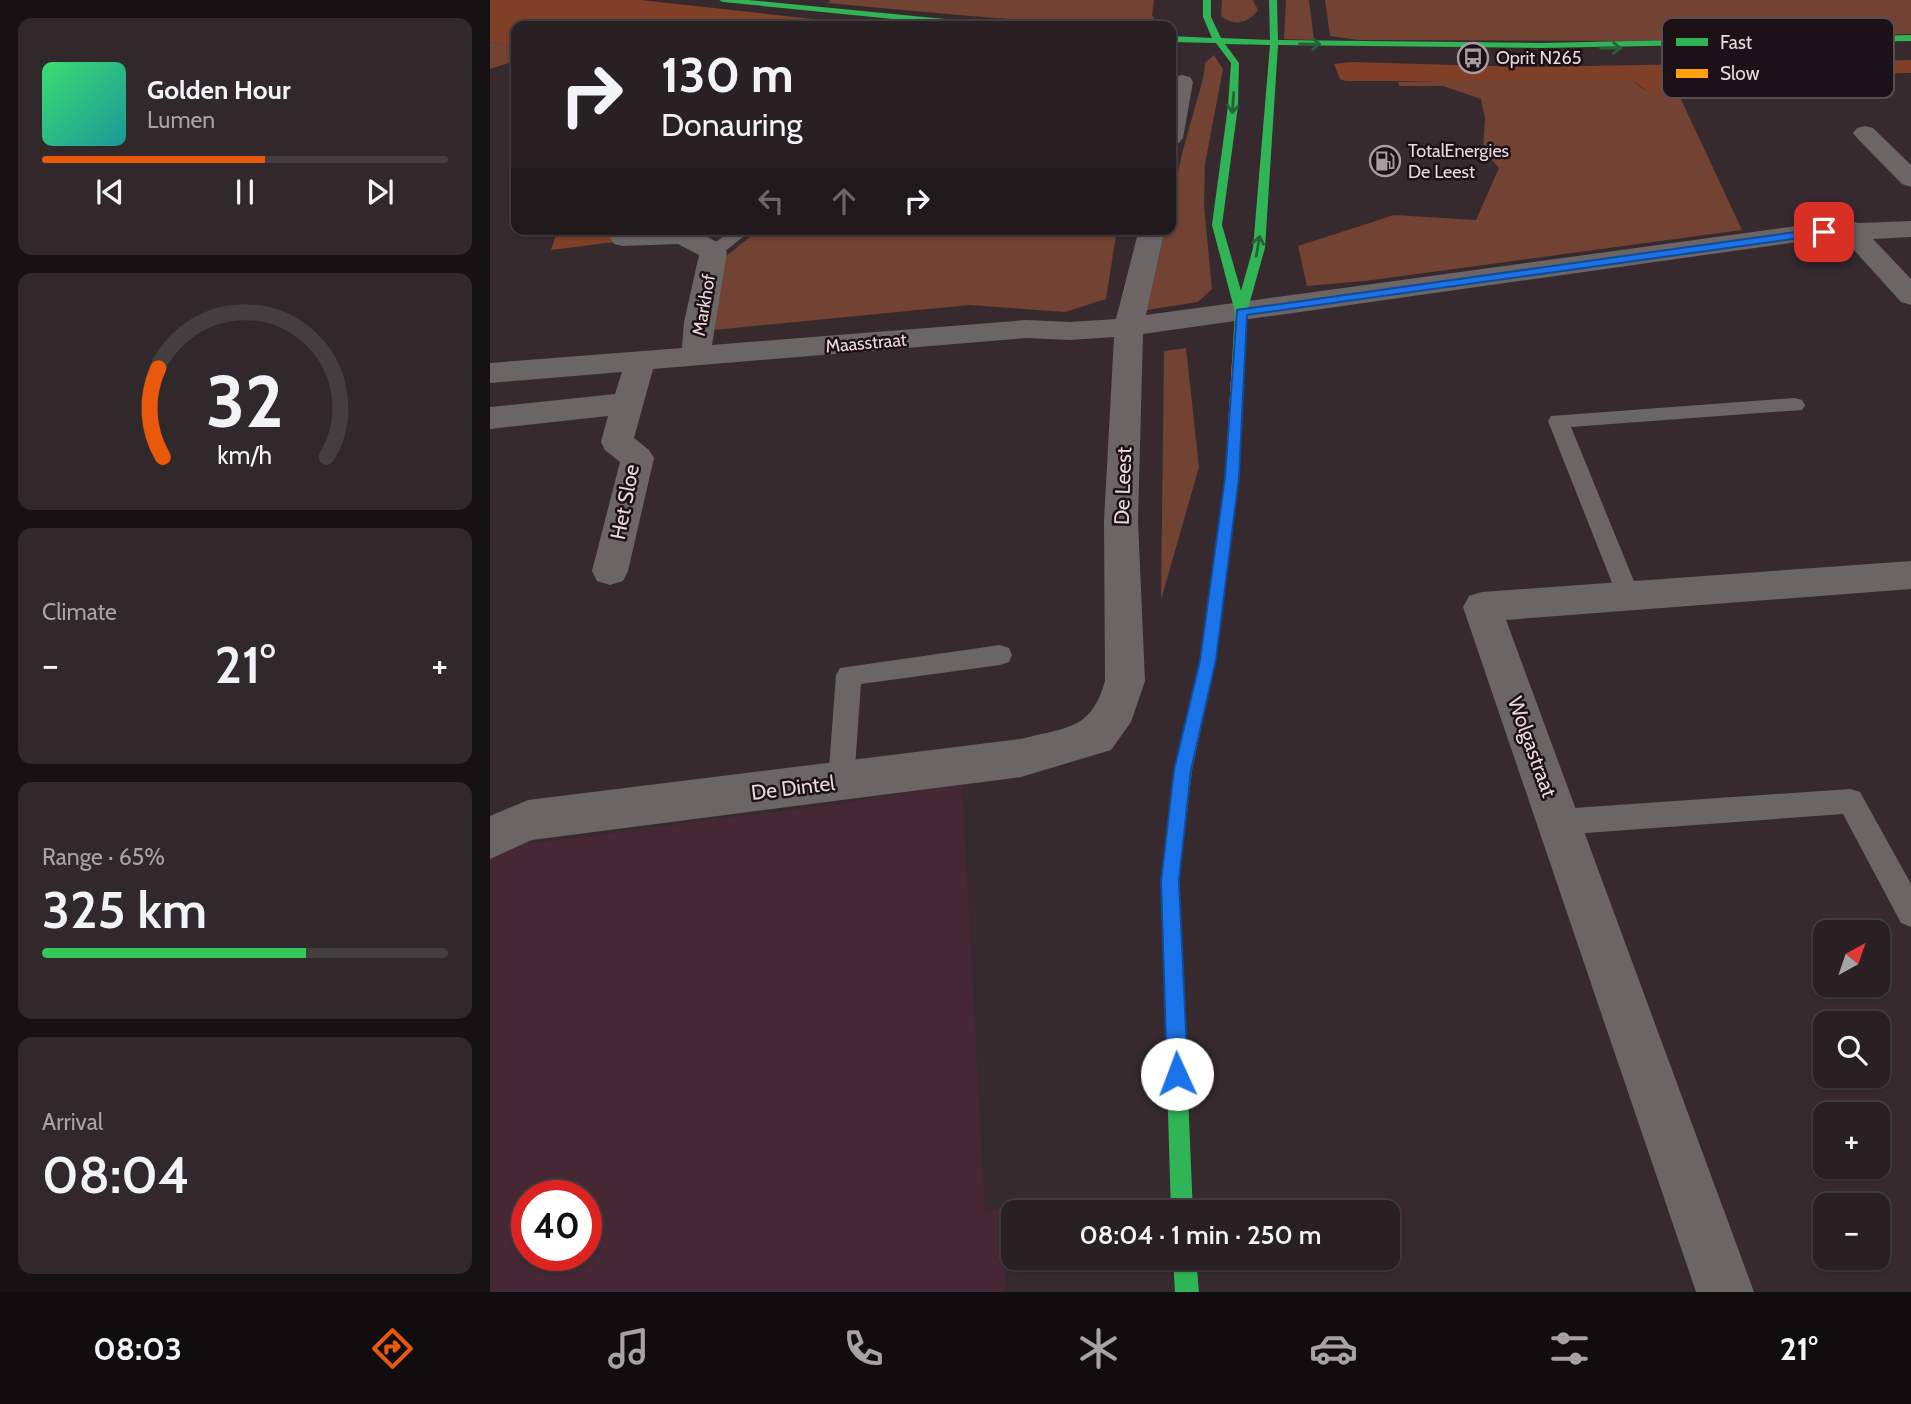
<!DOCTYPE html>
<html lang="en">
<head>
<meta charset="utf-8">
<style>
  body { margin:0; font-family:Cabin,sans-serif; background:#30282b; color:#f1f3f6; height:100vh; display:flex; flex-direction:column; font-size:26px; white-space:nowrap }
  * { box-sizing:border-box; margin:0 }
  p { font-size:23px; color:#a5a3a6 }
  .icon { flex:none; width:38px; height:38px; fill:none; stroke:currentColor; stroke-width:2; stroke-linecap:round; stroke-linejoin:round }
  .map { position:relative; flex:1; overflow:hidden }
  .sheet { display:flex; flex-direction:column; gap:18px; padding:18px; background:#161213; width:490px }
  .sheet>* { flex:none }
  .hud { position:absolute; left:21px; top:21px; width:665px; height:214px; border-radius:14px; box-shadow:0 2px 5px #0004,0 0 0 2px #443e41; background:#282023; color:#f1f3f6; overflow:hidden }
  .needle { width:46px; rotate:40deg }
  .controls { position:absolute; left:1323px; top:920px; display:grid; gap:14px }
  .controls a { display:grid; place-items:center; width:77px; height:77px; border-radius:14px; background:#282023; box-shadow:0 2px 5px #0004,0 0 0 2px #443e41; font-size:35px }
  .speed { position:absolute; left:21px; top:1180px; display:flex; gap:14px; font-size:35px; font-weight:700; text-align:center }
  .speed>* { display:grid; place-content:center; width:91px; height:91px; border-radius:50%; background:#282023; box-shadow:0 2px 5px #0004,0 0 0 2px #443e41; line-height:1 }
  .speed .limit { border:10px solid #d22; background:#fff; color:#111 }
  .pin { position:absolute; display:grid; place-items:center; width:60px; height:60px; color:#fff; margin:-30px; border-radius:14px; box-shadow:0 4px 10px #0006 }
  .me { position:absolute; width:77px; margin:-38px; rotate:358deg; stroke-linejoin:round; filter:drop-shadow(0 0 5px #0008) }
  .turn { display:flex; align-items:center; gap:24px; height:147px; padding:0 35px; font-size:32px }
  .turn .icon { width:91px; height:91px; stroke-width:2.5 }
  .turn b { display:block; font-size:49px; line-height:60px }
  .lanes { display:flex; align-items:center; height:66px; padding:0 35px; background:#0003; justify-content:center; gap:35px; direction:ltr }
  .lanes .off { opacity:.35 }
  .big { font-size:52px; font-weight:600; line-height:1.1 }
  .sheet .widget { flex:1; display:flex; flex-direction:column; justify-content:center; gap:10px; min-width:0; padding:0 24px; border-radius:14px; background:#30282b }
  .sheet .dial { align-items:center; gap:0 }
  .dial svg { height:182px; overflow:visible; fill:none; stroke:#443e41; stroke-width:7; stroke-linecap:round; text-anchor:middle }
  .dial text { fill:#f1f3f6; stroke:none }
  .song { display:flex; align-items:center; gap:21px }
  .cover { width:84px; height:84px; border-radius:10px; background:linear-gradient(135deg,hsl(140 70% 55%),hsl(180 70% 35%)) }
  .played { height:7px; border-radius:4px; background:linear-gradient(90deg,#ea580c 55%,#443e41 55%) }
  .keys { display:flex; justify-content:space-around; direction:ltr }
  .heat { display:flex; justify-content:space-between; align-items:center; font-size:38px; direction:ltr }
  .charge { height:10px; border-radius:5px; background:linear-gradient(90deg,#34c759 65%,#443e41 0) }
  .trip { position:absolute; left:511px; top:1200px; width:399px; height:70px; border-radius:14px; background:#282023; box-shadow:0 2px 5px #0004,0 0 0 2px #443e41; font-weight:600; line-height:70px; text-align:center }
  .tabs { display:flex; height:112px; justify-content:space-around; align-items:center; background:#100d0e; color:#a5a3a6 }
  .tabs .icon { width:49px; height:49px }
  .tabs .current { color:#ea580c }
  .tabs b { font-size:32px; color:#f1f3f6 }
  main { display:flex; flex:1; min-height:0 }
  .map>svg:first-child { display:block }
  .built { fill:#452834; fill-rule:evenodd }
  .green { fill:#724232 }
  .forest { fill:#803f27 }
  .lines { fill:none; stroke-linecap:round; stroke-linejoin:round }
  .lane { fill:#6b6566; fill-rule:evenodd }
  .street { fill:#6b6566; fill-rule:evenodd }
  .fast { fill:#30b455; fill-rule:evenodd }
  .slow { fill:#ff9f0a; fill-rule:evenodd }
  .oneway { stroke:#266236 }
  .route { fill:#1a73e8; stroke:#114b97; stroke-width:2 }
  .labels { text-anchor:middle; stroke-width:5; stroke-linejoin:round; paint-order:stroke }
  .far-poi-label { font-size:18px; fill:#e9d8de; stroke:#1c1116; text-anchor:start }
  .far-street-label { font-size:18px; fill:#e9d8de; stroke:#1c1116 }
  .street-label { font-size:21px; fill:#e9d8de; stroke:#1c1116 }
  .key { fill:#1c1116; stroke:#5a4d52; stroke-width:2 }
  .key-label { font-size:19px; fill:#e9d8de }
</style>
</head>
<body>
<main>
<section class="sheet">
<div class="widget">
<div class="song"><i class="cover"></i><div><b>Golden Hour</b><p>Lumen</p></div></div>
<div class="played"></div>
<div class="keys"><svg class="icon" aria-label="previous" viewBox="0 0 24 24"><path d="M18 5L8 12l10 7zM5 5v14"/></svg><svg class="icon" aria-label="pause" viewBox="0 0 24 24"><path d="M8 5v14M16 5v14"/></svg><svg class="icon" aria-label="next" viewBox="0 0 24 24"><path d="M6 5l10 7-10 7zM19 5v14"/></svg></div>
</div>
<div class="widget dial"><svg viewBox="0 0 100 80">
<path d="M14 69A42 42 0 1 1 86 69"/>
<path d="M14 69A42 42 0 0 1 12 30" stroke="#ea580c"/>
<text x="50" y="56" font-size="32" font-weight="700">32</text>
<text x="50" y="72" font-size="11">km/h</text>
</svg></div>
<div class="widget"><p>Climate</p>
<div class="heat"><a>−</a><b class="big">21°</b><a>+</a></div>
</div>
<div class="widget"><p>Range · 65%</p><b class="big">325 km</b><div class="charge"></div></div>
<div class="widget"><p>Arrival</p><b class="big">08:04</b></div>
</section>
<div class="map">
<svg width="1421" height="1292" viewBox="0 0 1421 1292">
  <rect width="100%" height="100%" fill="#362a2f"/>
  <path class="built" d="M472,784L495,1212L514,1208L516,1292H0V855L44,843L352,803ZM37,1195H96V1255H37Z"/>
  <path class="green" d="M340,0H664L662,15L668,26C558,25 447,13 338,3Z
    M732,0H763L768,10C759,23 744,27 731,16Z
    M796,0H819L824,40L794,39Z
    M835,0H1421V34L1139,41L868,40L840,36Z
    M0,41L26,48V61L0,69Z
    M724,55L733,69L715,164L714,206L722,289L708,302L657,310L675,229H681C681,190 693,149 704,111C708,95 714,81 715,63Z
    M991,80L1143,81C1158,95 1169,95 1189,95L1252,230L875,281L817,286L808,246L904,215L986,220L1009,168L993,150L995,119L991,99L953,86H909L908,82Z
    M270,229H627L616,299L575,312L479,305L224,330L235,257Z
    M696,348L709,467L671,600L674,351Z"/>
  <path class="forest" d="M0,0H150L387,26H26V48L0,41Z
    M1421,60V73L1318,74L1306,87L1163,95L1143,81H856L850,79L844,64L860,62L1040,67Z
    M68,229H128L124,242L61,250Z"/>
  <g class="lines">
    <path class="lane" d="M244,229H263L229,256H217L214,252L217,248Z
      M1305,398L1312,400L1315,405L1312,410L1081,427L1150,596L1146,603L1138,605L1130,603L1058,421L1061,416Z
      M510,645L519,648L522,655L519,662L510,665L371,684L364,782L361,791L351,794L341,791L338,782L346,675L350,668Z
      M1360,789L1370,792L1421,884V927L1411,923L1353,814L1069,835L1059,831L1055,822L1059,813L1069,809Z"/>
    <path class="street" d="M692,75L700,77L703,82L693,138L689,143L681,145V83L684,77Z
      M1375,126L1383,128L1421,165V187L1412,184L1367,138L1363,133L1367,128Z
      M1360,221L1369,223L1421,221V237L1383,239L1421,279V305L1411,302L1355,240L1307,242L653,334L648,521L655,681L641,722L621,750L531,777L42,840L0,859V816L38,800L531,739C576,727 601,731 615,681L614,521L624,337L580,340L536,338L163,369L144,438L159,450L164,458L138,571L133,581L120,585L107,581L102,571L130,462L115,450L111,442L118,416L0,429V407L125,394L132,372L0,383V363L192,348L194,322L209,255L188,244L133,246L124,244L120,238L124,232C154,225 217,224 237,252L222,345L536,320L580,322L626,319L649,229H675L656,315L1307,226L1350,224Z
      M1421,561V589L1016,620L1264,1292H1206L973,607L979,596L992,592Z"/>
    <path class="fast" d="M229,0H258L496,23L500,26H473L233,2Z
      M713,0H721V17L731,38L780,40L779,0H787L788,40L1051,43L1421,35V41L1051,48L788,45L775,248L757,312L754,362L748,366L742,362L745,312L722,225L738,106L741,63L726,43L681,42V36L722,38L713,17ZM735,44L780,45L763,248L751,291L732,225L748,106L749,63Z
      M717,658L723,660L725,665L702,770L689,881L703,1213H681L671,881L684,770L709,665L711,660Z
      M683,1258H706L709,1292H685Z"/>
    <path class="slow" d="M748,358L754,362L749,477L725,665L723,670H711L709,665L735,477L742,362Z"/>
  </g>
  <defs><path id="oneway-shaft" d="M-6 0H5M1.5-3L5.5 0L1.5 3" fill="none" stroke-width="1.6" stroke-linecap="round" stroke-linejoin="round" transform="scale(1.75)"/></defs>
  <g class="oneway">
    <use href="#oneway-shaft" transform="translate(820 44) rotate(1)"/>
    <use href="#oneway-shaft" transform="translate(1121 48)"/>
    <use href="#oneway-shaft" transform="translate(743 103) rotate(94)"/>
    <use href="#oneway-shaft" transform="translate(768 246) rotate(-80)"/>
  </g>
  <path class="route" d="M1334,228L1338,229V234L757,315L749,477L726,660L701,770L689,881L698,1074L695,1082L687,1085L680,1082L677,1074L671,881L684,770L710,660L735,477L747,310Z"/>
  <defs>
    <g id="bus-ring" transform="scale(1.575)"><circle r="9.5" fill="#1c1116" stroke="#aa9ba1" stroke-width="1.5"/><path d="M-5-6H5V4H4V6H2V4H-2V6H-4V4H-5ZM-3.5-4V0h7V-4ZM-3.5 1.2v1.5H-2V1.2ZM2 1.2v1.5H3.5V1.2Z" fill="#aa9ba1"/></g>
    <g id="fuel-ring" transform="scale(1.575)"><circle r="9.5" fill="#1c1116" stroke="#aa9ba1" stroke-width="1.5"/><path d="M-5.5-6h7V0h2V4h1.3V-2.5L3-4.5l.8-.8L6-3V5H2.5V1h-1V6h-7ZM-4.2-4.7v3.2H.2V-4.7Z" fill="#aa9ba1"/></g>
  </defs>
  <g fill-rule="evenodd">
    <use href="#bus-ring" x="983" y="58"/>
    <use href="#fuel-ring" x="895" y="161"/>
  </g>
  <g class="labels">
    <g class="far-poi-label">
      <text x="1006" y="64">Oprit N265</text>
      <text x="918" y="157">TotalEnergies<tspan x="918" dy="21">De Leest</tspan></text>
    </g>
    <g class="far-street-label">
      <text transform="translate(214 305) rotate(-80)" y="6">Markhof</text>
      <text transform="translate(376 343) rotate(-5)" y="6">Maasstraat</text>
    </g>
    <g class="street-label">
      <text transform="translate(633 486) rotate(-88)" y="7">De Leest</text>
      <text transform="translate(135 502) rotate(-79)" y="7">Het Sloe</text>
      <text transform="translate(1042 747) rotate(70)" y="7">Wolgastraat</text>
      <text transform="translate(303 788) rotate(-7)" y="7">De Dintel</text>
    </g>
  </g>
  <rect x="1172" y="18" width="232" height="80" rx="10" class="key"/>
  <rect x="1186" y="38" width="32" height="8" fill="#30b455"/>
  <rect x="1186" y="69" width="32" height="9" fill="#ff9f0a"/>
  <g class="key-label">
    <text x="1230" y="49">Fast</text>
    <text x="1230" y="80">Slow</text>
  </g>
</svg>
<div class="controls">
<a><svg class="needle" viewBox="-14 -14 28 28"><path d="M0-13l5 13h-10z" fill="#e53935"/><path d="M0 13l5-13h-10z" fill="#a5a3a6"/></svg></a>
<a><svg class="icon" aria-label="search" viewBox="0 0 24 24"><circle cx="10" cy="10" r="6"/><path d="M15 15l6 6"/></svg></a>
<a>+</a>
<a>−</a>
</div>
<div class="speed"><div class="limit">40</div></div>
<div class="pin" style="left:1334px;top:232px;background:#d93025"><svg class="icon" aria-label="arrive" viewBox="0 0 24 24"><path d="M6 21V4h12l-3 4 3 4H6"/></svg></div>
<svg class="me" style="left:687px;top:1074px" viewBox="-20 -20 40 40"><circle r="19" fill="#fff"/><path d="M0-13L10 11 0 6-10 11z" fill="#1a73e8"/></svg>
<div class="trip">08:04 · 1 min · 250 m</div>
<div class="hud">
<div class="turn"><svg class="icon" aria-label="right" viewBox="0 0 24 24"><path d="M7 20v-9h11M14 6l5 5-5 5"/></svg><div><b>130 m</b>Donauring</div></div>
<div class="lanes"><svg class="icon off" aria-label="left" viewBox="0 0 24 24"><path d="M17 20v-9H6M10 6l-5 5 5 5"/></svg><svg class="icon off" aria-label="ahead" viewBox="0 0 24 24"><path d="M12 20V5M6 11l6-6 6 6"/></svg><svg class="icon" aria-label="right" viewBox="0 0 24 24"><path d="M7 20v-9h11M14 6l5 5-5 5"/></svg></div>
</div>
</div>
</main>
<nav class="tabs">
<b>08:03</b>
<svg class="icon current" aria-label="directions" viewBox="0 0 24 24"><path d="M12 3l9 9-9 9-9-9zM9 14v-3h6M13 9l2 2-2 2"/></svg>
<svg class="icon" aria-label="music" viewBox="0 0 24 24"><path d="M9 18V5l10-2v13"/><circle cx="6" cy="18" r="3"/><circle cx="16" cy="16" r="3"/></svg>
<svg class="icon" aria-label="phone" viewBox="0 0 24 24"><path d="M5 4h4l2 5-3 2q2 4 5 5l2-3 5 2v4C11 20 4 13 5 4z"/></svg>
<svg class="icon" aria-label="climate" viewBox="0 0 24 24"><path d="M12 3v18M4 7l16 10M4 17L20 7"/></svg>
<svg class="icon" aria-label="car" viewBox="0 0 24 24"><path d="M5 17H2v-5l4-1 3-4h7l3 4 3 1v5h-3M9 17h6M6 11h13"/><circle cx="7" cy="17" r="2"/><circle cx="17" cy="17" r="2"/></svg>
<svg class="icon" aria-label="filters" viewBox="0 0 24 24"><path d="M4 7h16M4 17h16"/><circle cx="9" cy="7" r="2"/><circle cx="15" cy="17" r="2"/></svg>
<b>21°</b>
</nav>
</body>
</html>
